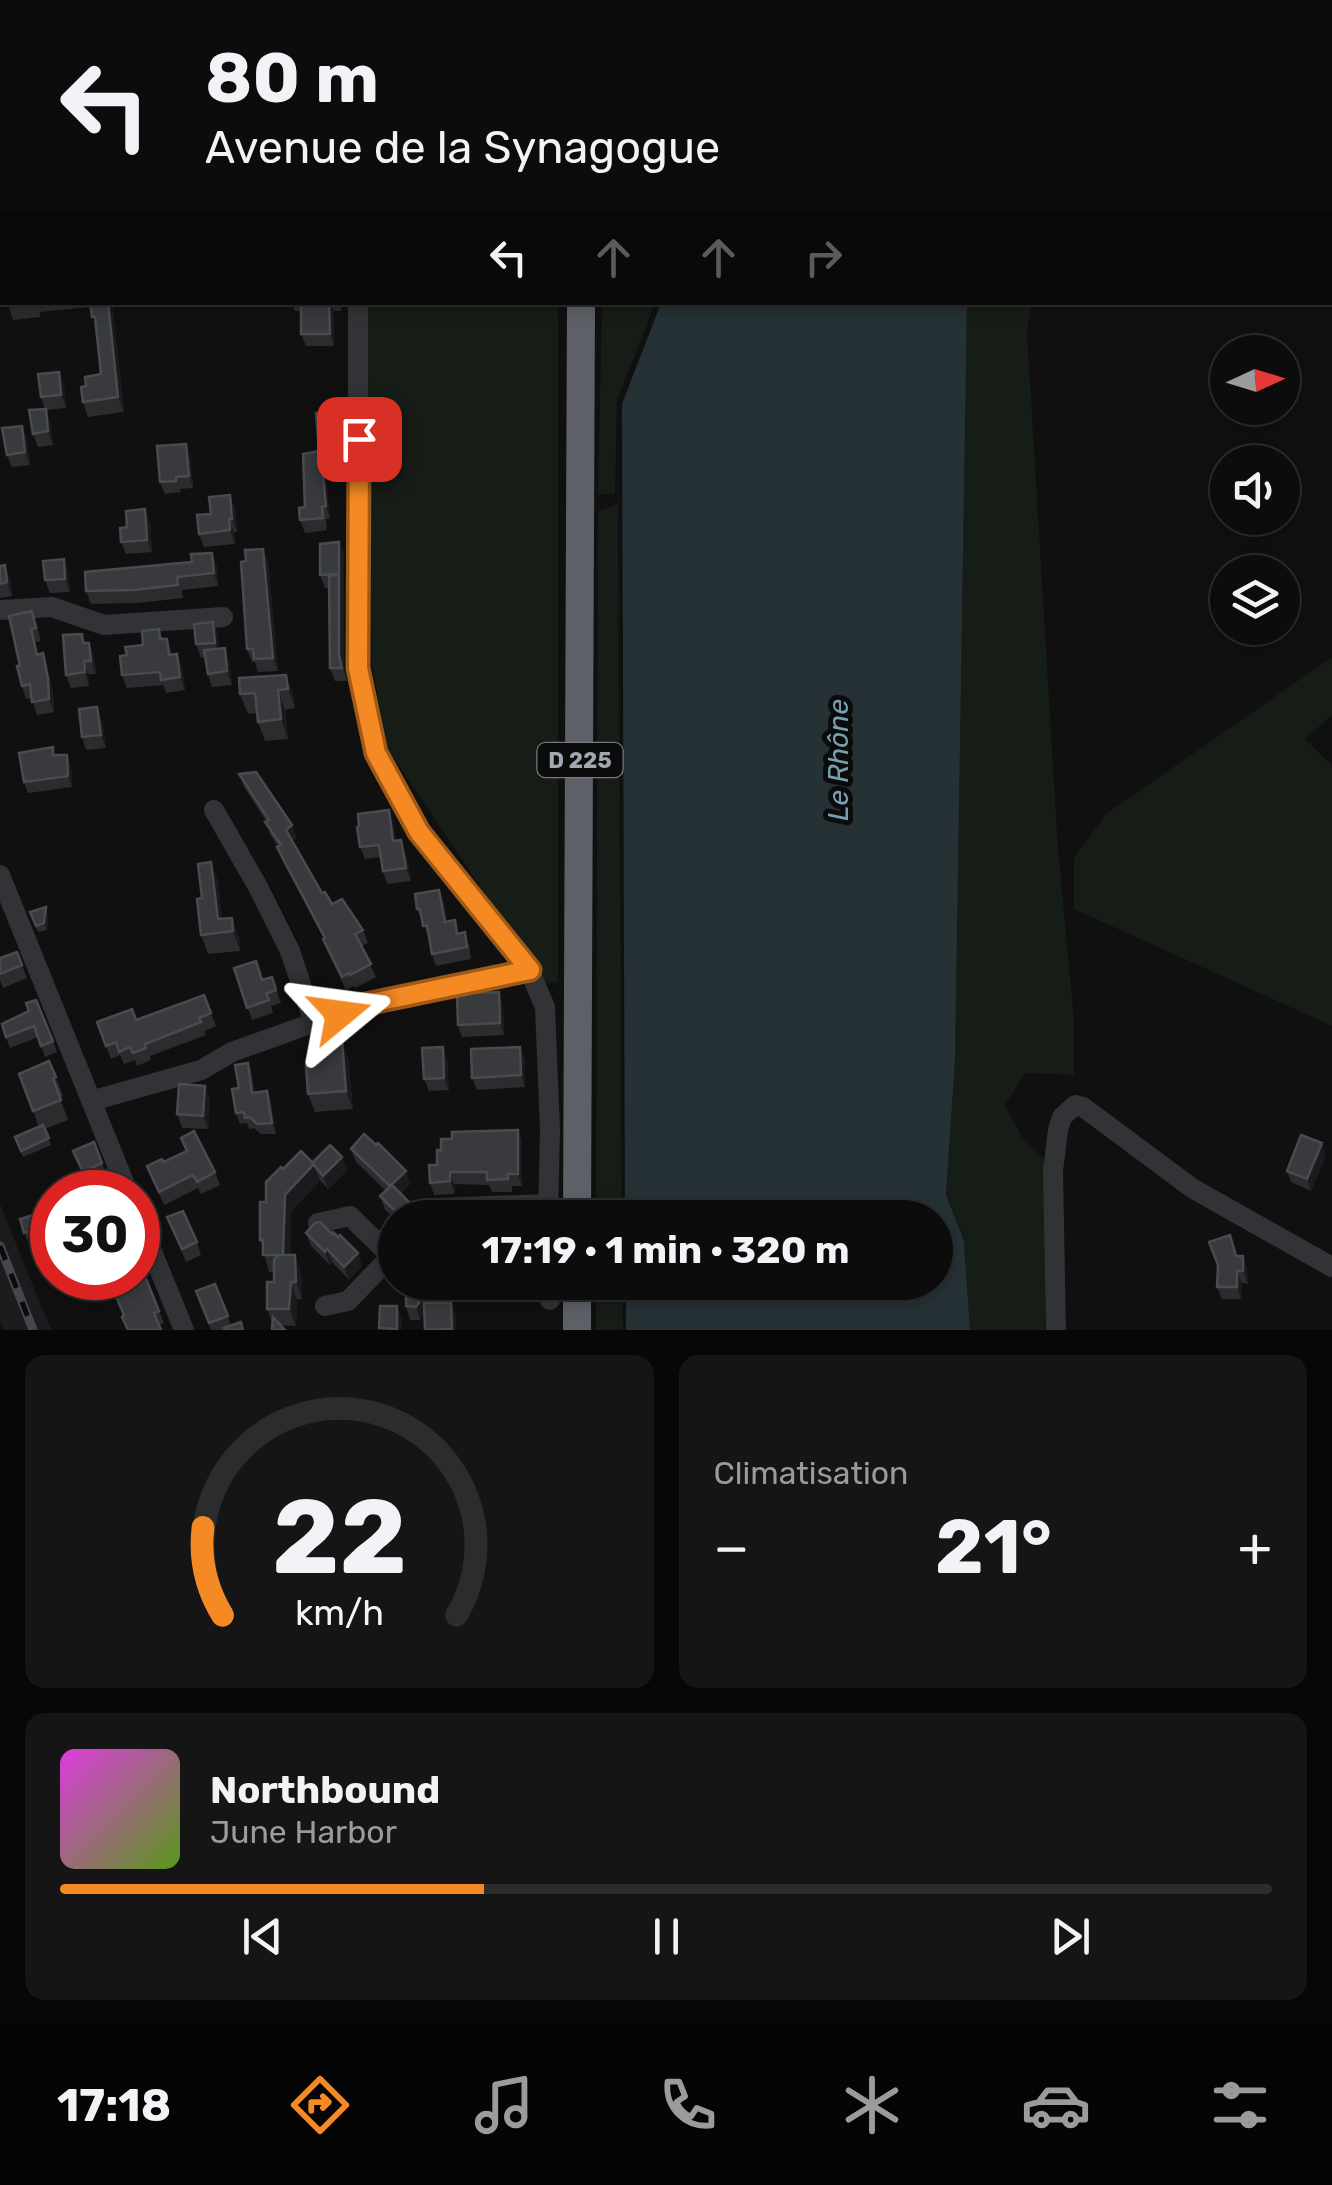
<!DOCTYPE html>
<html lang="fr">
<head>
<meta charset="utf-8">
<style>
  body { margin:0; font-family:Rubik,sans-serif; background:#151516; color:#f1f3f6; height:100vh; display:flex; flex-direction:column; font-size:38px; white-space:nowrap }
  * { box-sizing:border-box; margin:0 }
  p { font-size:32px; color:#9a9b9d }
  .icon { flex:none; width:55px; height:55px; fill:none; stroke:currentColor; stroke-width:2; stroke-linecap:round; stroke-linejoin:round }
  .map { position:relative; height:1330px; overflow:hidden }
  .panel { display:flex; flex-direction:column; gap:25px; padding:25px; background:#070707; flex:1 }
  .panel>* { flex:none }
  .guide { position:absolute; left:0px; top:0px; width:1332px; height:305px; box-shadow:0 5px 15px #0003,0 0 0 2px #2c2c2e; background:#0c0c0d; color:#f1f3f6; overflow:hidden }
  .needle { width:65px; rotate:86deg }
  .buttons { position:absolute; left:1210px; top:335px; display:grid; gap:20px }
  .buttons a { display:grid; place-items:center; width:90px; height:90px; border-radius:50%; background:#0c0c0d; box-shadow:0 5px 15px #0003,0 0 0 2px #2c2c2e; font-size:50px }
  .speed { position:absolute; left:30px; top:1170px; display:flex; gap:20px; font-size:50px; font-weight:700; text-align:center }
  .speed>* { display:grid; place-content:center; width:130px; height:130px; border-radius:50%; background:#0c0c0d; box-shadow:0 5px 15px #0003,0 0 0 2px #2c2c2e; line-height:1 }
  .speed .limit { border:15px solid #d22; background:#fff; color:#111 }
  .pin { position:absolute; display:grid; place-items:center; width:85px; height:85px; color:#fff; margin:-42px; border-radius:20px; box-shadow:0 5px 15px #0006 }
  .me { position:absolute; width:110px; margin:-55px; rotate:74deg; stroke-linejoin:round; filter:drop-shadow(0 0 8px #0008) }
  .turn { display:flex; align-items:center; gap:35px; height:210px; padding:0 40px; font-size:45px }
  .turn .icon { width:130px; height:130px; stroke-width:2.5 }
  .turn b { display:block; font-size:70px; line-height:85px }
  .lanes { display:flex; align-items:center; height:95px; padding:0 40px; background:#0003; justify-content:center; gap:50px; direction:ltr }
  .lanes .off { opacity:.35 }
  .big { font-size:75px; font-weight:700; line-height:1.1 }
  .panel .tile { flex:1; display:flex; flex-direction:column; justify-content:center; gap:15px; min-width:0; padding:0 35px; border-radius:20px; background:#151516 }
  .panel .dial { align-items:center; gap:0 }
  .dial svg { height:260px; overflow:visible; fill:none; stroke:#2c2c2e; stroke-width:7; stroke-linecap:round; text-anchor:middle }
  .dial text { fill:#f1f3f6; stroke:none }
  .song { display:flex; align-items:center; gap:30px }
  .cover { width:120px; height:120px; border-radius:15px; background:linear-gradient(135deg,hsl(300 70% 55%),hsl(90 70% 35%)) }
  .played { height:10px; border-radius:5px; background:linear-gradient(90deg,#f58a24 35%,#2c2c2e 35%) }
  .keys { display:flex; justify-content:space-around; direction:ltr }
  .heat { display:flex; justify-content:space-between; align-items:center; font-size:55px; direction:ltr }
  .panel .tiles { flex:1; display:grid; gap:25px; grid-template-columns:1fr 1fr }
  .tile:last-child { grid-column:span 2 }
  .trip { position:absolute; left:378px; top:1200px; width:575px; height:100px; border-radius:50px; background:#0c0c0d; box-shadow:0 5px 15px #0003,0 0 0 2px #2c2c2e; font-weight:700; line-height:100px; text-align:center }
  .dock { display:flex; height:160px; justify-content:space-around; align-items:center; background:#050505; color:#9a9b9d }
  .dock .icon { width:70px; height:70px }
  .dock .current { color:#f58a24 }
  .dock b { font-size:45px; color:#f1f3f6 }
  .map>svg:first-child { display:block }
  .built { fill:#1c1c1e }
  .green { fill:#161c16 }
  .water { fill:#263135 }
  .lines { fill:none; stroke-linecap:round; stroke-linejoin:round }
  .minor { stroke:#313336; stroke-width:20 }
  .highway { stroke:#5d6167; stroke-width:28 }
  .rail-casing { stroke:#44474b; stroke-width:9 }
  .rail { stroke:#0b0b0c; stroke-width:5; stroke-dasharray:15; stroke-linecap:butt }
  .wall { fill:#2c2c2f }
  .shaded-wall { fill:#1b1b1d }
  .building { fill:#383a3d; stroke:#484b4f; stroke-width:2.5 }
  .route-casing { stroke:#9f5a17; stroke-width:25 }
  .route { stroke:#f58a24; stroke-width:18 }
  .labels { text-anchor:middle; stroke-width:10; stroke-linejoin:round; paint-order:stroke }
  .shield { fill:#0b0b0c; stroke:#737a80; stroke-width:2.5 }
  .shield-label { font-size:22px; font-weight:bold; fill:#a0a9b2 }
  .water-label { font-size:28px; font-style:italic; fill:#769faf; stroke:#0b0b0c }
</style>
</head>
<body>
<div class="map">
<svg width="1332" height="1330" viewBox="0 0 1332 1330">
  <rect width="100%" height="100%" fill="#101011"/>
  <path class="built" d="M0,1204L51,1330H4L0,1321Z"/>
  <path class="green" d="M363,0H547L548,2H363Z
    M1096,0H1332V77H1330V2H1095Z
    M367,303H558V982L545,983L387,748L372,665Z
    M602,303H655L617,401L615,494H598Z
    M967,303H1032L1027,331L1058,848L1074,1020V1075L1025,1073L1005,1105L1022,1137L1045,1160V1330H970L964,1241L946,1195L955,1059Z
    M618,504L622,1217L596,1218L598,511Z
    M1332,657V715L1305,739L1332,766V1026L1074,909V857L1106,814Z
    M596,1283H622L623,1330H596Z"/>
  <path class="water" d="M674,0H972L973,2H674Z
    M661,303H967L955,1059L946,1195L964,1241L970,1330H626V1283L935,1282V1218L625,1217L622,404Z"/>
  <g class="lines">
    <path class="minor" d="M194,0V2
      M354,0V2
      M141,2L148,0
      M358,302V668L376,753L419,831L529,970L545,1007L550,1129L548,1218
      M0,610L52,607L104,625L223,617
      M214,810L258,887L290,951L314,1023
      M0,875L128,1192
      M91,1101L201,1070L232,1052L366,1004L529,970
      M138,1217L184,1330
      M428,1218L438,1208L547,1204
      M318,1223L350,1216L391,1256
      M550,1282V1300
      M325,1306L348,1301L395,1252
      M1056,1330L1053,1171L1058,1130L1062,1117L1075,1105L1083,1107L1192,1188L1332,1267"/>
    <path class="highway" d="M572,0L573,2
      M577,1218L581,302
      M577,1330V1282"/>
    <g class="rail-casing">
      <path id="rail" d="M0,1246L33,1330"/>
    </g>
    <use href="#rail" class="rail"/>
  </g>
  <path class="wall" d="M7,302H112L124,412L88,417L83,402L86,386L101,374L96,326L91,307L40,312V317L13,320Z
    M291,302H341V311H334V346H306L301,334V311H295Z
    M59,372L64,385L66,408L46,410L50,422L53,445L38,447L33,434L45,409L41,397Z
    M344,424V477L326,479L330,519H326L327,530L305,533L300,520L319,451Z
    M22,426L26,438L30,465L12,467L7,455Z
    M186,444L190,455L193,488L180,489L181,492L165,494L160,482Z
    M235,508L237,532H234L235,544L204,547L199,534L211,514Z
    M150,522L152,552L126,554L121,542Z
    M339,542L344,555V668L347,681H335L330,668L329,588H325L320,575Z
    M263,549L268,561L278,671L258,672L255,662H252L247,649L246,561Z
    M212,553L217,566L218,586L182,590L183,598L138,603L91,604L86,591L192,562Z
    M64,559L68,572L70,592L50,593L45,580Z
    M5,565L10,578L12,596L0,598V566Z
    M32,611L41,641L35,642L38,654L43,653L47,666L53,692L54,712L37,715L32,698L26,699L22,686Z
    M213,622L218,635L219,649L229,661L232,685L212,687L208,674L205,657L201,658L196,644Z
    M159,629L163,639H167L172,654L182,667L185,690L166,693L163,685L127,688L122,675L127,655L143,645Z
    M82,634L85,643H89L94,656L96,674H88L89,686L71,688L66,675Z
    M286,675L293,695L295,708L285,710L288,739L265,741L258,722L257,713L248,714L240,694Z
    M97,707L102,721L106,748L86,750L82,737Z
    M67,755L71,766L72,787L28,793L24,782Z
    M239,774L297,838L292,841L322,893L332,904L363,930L368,943L361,946L376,977L355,988L354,986L346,990L328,952L324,939L282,860L278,847L270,834L266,821L244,787Z
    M393,822L396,841L406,853L411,881L387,884L383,871L381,857L365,859L360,847Z
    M211,862L218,882L222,919L232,918L239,937L240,951L208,954L201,935L202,898Z
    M444,902L447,922L469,944L471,959L436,966L432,954L429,938L417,909Z
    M30,912L48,914L47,930L38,932Z
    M17,952L27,978L3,988L0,980V958Z
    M234,968L263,980L272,977L281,1003L271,1006L273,1013L252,1020Z
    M499,992L503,1005L504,1035L462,1037L458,1025Z
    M204,995L216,1026L204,1031L206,1035L150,1056L151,1060L137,1066L135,1060L124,1064L120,1055L111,1059L97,1022L136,1020Z
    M29,1011L53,1041L57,1052L45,1057L38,1037L10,1048L6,1037Z
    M520,1047L525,1060V1087L477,1090L472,1078Z
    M348,1058L353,1109L315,1112L308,1094Z
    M447,1059L449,1090L429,1091L424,1079Z
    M49,1061L63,1096L60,1098L68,1120L45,1129L51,1145L23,1157L15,1137L39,1127L19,1074Z
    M248,1063L252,1074L255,1093L267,1091L271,1102L276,1134H261L254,1128L249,1129L247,1123L240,1124L236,1113L239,1088Z
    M210,1099L208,1129L182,1128L177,1114Z
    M518,1130L522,1142V1186H512V1192H492L489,1185L454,1184L455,1194L434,1195L430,1183L441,1150L452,1139Z
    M181,1138L215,1172L220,1185L201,1194L198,1188L164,1205L147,1166L164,1162L186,1151Z
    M94,1142L107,1176L88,1185L73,1151Z
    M1322,1143L1326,1155L1311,1191L1291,1182L1287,1171Z
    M351,1149L406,1171L410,1184L401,1194L415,1216L414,1218H395V1219L385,1210L380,1196L386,1191L356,1162Z
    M312,1163L347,1170L328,1189L320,1180L291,1212L290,1255L301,1272L302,1299H297L296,1326L273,1325L267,1309L274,1282V1272H269L260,1240L266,1202L283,1169Z
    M33,1215L40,1236L27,1240L20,1219Z
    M167,1217L197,1242L201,1255L186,1262Z
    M306,1233L332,1234L358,1253L362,1266L349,1280L332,1262L330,1265L311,1246Z
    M138,1251L146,1273H144L164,1323L160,1325L124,1316L111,1278H108H138Z
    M1237,1256L1247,1268L1248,1284L1242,1283L1241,1299H1222L1217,1287Z
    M424,1282L420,1320H410L406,1306Z
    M493,1282H527L528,1302H497L493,1290Z
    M215,1284L231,1325L244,1330H211L196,1291Z"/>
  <path class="shaded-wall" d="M108,302H112L124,412L118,397Z
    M329,302L334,311V346L330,334Z
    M59,372L64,385L66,408L61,395Z
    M46,409L50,422L53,445L48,431Z
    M340,412L344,424V477L339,465Z
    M22,426L26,438L30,465L25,452Z
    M186,444L190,455L193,488L189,476Z
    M322,466L326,479L330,519L326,506Z
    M230,495L235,508L237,532L232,519Z
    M145,509L150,522L152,552L147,540Z
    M229,519L234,532L235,544L230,530Z
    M339,542L344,555V587L339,574Z
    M263,549L268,561L278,671L273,658Z
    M212,553L217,566L218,586L214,573Z
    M64,559L68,572L70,592L65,579Z
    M5,565L10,578L12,596L7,582Z
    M339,575L344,588V668L347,681L339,655Z
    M213,622L218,635L219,656L215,643Z
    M89,643L94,656L96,674L91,661Z
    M225,648L229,661L232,685L227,671Z
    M43,653L47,666L53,692L54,712L49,699Z
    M177,654L182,667L185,690L180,677Z
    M84,661L88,674L89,686L85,672Z
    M286,675L293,695L295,708L288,689Z
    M278,690L285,710L288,739L281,719Z
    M97,707L102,721L106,748L101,735Z
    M67,755L71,766L72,787L68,776Z
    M389,810L393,822L398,854L393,841Z
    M292,825L297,838L290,842L286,830Z
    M401,840L406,853L411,881L406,868Z
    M211,862L218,882L224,932L218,919Z
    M439,890L444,902L449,934L445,922Z
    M46,907L48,914L47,930L44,923Z
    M232,918L239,937L240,951L233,931Z
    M499,992L503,1005L504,1035L500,1023Z
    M342,1040L348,1058L353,1109L346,1091Z
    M443,1047L447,1059L449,1090L444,1078Z
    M520,1047L525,1060V1087L521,1075Z
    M248,1063L252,1074L256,1104L252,1093Z
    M205,1086L210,1099L208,1129L203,1116Z
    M267,1091L271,1102L276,1134L272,1123Z
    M518,1130L522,1142V1186L518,1174Z
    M1322,1143L1326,1155L1311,1191L1307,1179Z
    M342,1157L347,1170L328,1189L323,1176Z
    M314,1164L320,1181L291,1212L289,1272L283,1255L285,1195Z
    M406,1171L410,1184L395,1200L390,1186Z
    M450,1172L454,1184L455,1194L450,1181Z
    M410,1203L415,1216L400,1218L399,1215Z
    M327,1249L332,1262L330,1265L325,1252Z
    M358,1253L362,1266L349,1280L344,1267Z
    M295,1255L301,1272L302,1299L296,1282Z
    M1243,1256L1247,1268L1248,1284L1243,1271Z
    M1237,1271L1242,1283L1241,1299L1237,1287Z
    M291,1282L297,1299L296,1326L289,1309Z
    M419,1282H424V1316L420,1320L416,1307Z
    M444,1282H457L447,1291Z
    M523,1282H527L528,1302L523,1290Z
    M451,1302L456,1315V1330H452Z
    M397,1306L402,1319V1330L397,1329Z"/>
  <path class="building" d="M99,0H115V2H99Z
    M169,0H183L185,2H169Z
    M228,0H247V2H228Z
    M303,0H342V2H303Z
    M0,107L2,128V165H0Z
    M90,302H108L118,397L83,402L81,387L86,386L85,377L101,374L95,317H92Z
    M301,302H329L330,334H301Z
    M59,372L61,395L41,397L38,374Z
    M46,409L48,431L33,434L29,410Z
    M340,412L339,465L322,466L326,506L322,507L323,518L300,520L299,508L305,507L303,454L319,451L316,413Z
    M22,426L25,452L7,455L2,428Z
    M186,444L189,476L176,477V481L160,482L157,446Z
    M230,495L232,519H229L230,530L199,534L197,515L211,514L209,497Z
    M145,509L147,540L121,542L120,528L127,527L126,511Z
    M339,542V574L320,575V544Z
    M263,549L273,658L254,659L253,649H247L241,562L246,561L245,550Z
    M212,553L214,573L177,577L178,585L134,590L86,591L85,572L192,562L191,554Z
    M64,559L65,579L45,580L43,561Z
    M5,565L7,582L0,584V566Z
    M339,575V655L342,668H330L329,576Z
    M32,611L36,628L31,629L37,655L43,653L48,679L49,699L32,702L30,684L22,686L17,666H20L9,616Z
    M213,622L215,643L196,644L194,624Z
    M159,629L160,639H167L169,655L177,654L180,677L161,680L160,672L122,675L120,656L127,655L125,647L143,645L142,631Z
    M82,634L83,643H89L91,661H84L85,672L66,675L63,635Z
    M225,648L227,671L208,674L204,650Z
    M286,675L288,689L278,690L281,719L258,722L255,693L240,694L239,678Z
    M97,707L101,735L82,737L79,709Z
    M53,747V755H67L68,776L24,782L19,753Z
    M256,772L292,825L286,830L322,893L325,892L332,904L342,899L363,930L355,934L371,964L350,975L349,973L342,977L323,939L325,938L277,847L281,845L265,822L269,820L239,774Z
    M389,810L393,841L401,840L406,868L383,871L379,845L360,847L357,827L359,826L358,814Z
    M211,862L218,919L232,918L233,931L201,935L197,899L202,898L198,864Z
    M439,890L445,922L455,920L457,934L465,932L467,947L432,954L427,925L423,926L420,909H417L415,894Z
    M46,907L44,923L36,926L30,912Z
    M17,952L22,965L0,974V958Z
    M256,961L262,980L272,977L276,990L266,994L269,1000L247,1008L234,968Z
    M499,992L500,1023L458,1025L457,994Z
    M204,995L211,1013L199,1018L201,1022L145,1044L146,1048L133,1053L130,1047L119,1052L116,1042L106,1046L97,1022L132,1009L136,1020Z
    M36,1000L53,1041L41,1046L34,1026L6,1037L2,1024L29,1011L26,1003Z
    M342,1040L346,1091L308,1094L306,1066H308V1061L321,1060L320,1041Z
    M443,1047L444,1078L424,1079L422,1048Z
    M520,1047L521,1075L472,1078L471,1049Z
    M49,1061L56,1077L53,1078L61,1100L33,1111L19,1074Z
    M248,1063L252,1093L267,1091L272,1123L257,1124L250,1117L245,1118L244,1112L236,1113L232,1089L239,1088L235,1065Z
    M179,1084L205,1086L203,1116L177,1114Z
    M43,1125L49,1138L21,1151L15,1137Z
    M518,1130V1174H507L508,1179L487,1180V1172H450V1181L430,1183L429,1165H437V1150H441V1139H452V1132Z
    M194,1131L215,1172L197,1182L193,1175L159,1192L147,1166L162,1159L164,1162L187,1151L181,1138Z
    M364,1134L376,1145L378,1143L406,1171L390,1186L351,1149Z
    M1301,1135L1322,1143L1307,1179L1287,1171Z
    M94,1142L102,1163L83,1172L73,1151Z
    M330,1145L342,1157L323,1176L312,1163Z
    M301,1151L314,1164L285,1195L283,1255H263V1240H260V1202H266V1182L281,1167L283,1169Z
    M392,1185L410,1203L399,1215L380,1196Z
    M511,1207L513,1218H464V1208Z
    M183,1211L197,1242L182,1249L167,1217Z
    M33,1215L38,1229L24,1233L20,1219Z
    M320,1222L332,1234L333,1232L338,1237L340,1235L358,1253L344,1267L327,1249L325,1252L306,1233L315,1223Z
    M1230,1235L1236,1256H1243V1271H1237V1287H1217L1218,1265L1209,1242Z
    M138,1251L141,1260L139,1261L159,1311L154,1313L161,1330H128L122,1317L124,1315L115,1294L117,1293L112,1278H138Z
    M278,1255H295L296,1282H291L289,1309H267V1282H274V1260Z
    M406,1282H419V1303L416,1307L406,1306Z
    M493,1282H523V1290H493Z
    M215,1284L228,1316L209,1323L196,1291Z
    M451,1302L452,1329L425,1330L424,1303Z
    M380,1306H397V1329L379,1328Z
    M273,1317L285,1330H272Z
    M241,1322L243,1330H225L224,1328Z"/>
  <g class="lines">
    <g class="route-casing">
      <path id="route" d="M340,1014L366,1004L530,970L419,832L376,753L358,668L359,439"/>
    </g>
    <use href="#route" class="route"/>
  </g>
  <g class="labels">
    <rect class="shield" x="537.5" y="743" width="85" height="34" rx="8"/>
    <g class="shield-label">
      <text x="580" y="768">D 225</text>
    </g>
    <g class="water-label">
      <text transform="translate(838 760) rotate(-90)" y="10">Le Rhône</text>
    </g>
  </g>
</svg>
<div class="buttons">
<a><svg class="needle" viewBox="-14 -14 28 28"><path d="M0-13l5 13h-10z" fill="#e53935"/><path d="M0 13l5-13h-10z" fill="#9a9b9d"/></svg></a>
<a><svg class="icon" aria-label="sound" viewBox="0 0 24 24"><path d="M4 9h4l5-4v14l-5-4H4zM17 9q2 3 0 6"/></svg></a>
<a><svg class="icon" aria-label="layers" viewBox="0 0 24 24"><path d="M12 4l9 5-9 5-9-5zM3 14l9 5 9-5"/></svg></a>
</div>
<div class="speed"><div class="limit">30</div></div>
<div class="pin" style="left:359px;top:439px;background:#d93025"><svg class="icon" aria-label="arrive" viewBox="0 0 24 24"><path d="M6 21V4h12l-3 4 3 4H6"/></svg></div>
<svg class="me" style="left:340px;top:1014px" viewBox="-20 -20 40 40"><path d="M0-17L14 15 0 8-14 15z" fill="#f58a24" stroke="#fff" stroke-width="4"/></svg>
<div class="trip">17:19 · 1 min · 320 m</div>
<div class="guide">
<div class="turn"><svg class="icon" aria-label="left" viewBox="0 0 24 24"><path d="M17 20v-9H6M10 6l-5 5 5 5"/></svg><div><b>80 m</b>Avenue de la Synagogue</div></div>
<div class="lanes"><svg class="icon" aria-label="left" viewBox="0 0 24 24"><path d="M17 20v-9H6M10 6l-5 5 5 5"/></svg><svg class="icon off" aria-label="ahead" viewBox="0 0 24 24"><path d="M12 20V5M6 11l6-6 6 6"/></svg><svg class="icon off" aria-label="ahead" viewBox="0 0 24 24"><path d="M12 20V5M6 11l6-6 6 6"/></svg><svg class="icon off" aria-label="right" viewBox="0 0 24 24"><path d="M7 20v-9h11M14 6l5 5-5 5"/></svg></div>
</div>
</div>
<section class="panel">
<div class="tiles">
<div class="tile dial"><svg viewBox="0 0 100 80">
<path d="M14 69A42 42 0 1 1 86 69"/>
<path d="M14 69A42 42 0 0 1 8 42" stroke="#f58a24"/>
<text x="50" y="56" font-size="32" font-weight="700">22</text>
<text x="50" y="72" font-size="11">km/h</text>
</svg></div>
<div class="tile"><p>Climatisation</p>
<div class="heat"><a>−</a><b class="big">21°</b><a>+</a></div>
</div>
<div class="tile">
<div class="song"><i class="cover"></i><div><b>Northbound</b><p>June Harbor</p></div></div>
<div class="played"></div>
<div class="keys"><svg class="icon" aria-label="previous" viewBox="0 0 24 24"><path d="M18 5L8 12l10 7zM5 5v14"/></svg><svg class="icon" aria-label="pause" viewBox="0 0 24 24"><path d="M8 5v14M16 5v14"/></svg><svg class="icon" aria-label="next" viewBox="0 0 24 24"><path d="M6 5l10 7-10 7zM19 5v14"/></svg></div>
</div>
</div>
</section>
<nav class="dock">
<b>17:18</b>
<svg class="icon current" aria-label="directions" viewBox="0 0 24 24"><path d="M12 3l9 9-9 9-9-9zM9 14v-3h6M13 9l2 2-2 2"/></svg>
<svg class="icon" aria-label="music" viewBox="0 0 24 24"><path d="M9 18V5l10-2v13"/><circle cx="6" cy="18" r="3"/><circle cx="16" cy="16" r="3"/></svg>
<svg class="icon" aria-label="phone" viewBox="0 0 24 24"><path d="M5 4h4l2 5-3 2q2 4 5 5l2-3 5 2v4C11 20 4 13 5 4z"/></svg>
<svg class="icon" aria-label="climate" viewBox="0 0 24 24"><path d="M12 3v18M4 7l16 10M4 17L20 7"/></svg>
<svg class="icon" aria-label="car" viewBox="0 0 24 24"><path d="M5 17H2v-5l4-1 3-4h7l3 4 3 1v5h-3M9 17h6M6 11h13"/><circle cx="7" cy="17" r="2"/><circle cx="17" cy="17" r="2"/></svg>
<svg class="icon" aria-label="filters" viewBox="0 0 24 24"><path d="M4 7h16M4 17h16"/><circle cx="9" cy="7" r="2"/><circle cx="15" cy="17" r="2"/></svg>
</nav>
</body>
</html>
